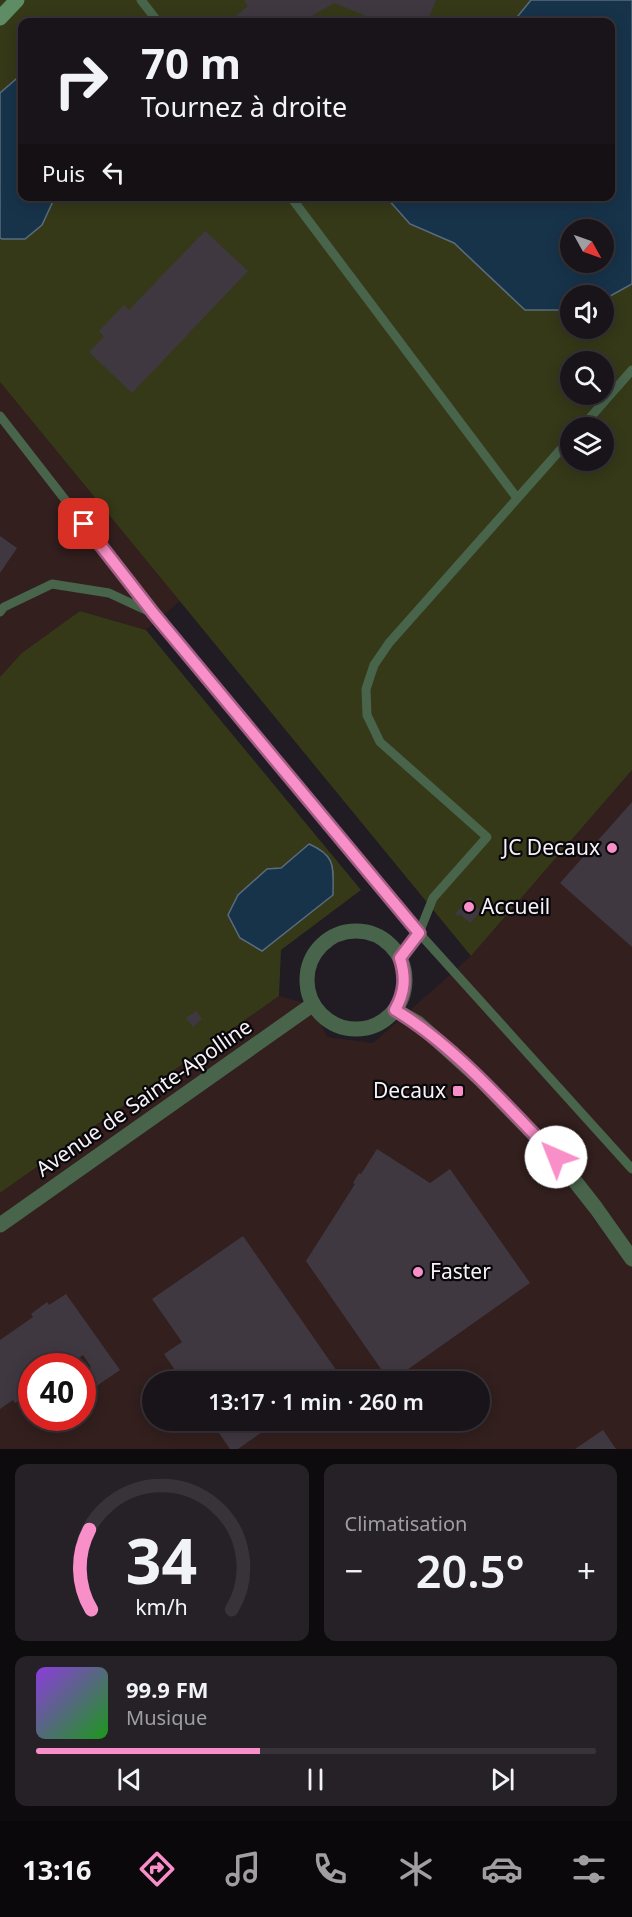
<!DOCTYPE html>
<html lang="fr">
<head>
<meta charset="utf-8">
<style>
  body { margin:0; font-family:"Noto Sans",sans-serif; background:#262127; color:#f1f3f6; height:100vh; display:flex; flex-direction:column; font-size:22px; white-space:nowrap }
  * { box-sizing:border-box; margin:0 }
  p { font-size:20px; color:#9f9ea2 }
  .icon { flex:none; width:33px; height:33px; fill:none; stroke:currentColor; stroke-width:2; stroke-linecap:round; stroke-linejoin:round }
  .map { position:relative; height:1449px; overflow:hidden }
  .details { display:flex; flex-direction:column; gap:15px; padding:15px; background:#0e0b0e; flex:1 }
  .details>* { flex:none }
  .hud { position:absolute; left:18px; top:18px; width:597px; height:183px; border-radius:12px; box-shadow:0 3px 15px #0003,0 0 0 2px #373339; background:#19141a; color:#f1f3f6; overflow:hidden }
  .needle { width:39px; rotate:130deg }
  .tools { position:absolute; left:560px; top:219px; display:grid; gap:12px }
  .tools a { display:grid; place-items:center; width:54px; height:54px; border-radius:50%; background:#19141a; box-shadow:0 3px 15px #0003,0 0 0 2px #373339; font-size:30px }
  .speed { position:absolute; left:18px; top:1353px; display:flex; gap:12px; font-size:30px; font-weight:700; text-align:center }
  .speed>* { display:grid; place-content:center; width:78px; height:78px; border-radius:50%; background:#19141a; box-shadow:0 3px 15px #0003,0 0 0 2px #373339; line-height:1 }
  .speed .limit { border:9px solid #d22; background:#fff; color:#111 }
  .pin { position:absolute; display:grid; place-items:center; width:51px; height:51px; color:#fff; margin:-26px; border-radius:12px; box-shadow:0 3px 9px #0006 }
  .me { position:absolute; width:66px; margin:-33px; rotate:316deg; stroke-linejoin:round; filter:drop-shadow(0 0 4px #0008) }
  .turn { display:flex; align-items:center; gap:21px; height:126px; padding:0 24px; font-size:27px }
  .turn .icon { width:78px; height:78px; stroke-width:2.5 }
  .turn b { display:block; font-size:42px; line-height:51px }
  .then { display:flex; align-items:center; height:57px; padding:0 24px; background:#0003; gap:12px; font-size:22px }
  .big { font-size:45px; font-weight:600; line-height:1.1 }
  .details .widget { flex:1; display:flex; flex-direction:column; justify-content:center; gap:9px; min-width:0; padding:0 21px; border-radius:12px; background:#262127 }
  .details .dial { align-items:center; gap:0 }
  .dial svg { height:156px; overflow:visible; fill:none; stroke:#373339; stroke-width:7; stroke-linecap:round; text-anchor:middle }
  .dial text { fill:#f1f3f6; stroke:none }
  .song { display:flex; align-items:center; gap:18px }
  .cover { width:72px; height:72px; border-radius:9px; background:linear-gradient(135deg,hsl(270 70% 55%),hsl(120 70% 35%)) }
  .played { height:6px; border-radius:3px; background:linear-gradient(90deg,#f98fc9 40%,#373339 40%) }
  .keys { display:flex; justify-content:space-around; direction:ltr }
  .heat { display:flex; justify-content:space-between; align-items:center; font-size:33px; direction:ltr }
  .details .tiles { flex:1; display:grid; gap:15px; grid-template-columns:1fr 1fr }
  .widget:last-child { grid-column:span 2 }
  .trip { position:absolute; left:142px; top:1371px; width:348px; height:60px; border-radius:30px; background:#19141a; box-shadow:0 3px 15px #0003,0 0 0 2px #373339; font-weight:600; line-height:60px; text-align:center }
  .tabs { display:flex; height:96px; justify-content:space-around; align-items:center; background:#0a080a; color:#9f9ea2 }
  .tabs .icon { width:42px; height:42px }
  .tabs .current { color:#f98fc9 }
  .tabs b { font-size:27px; color:#f1f3f6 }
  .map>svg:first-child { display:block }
  .industrial { fill:#321f1e; fill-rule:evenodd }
  .green { fill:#353918; fill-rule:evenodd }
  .water { fill:#17334a; stroke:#5a6c7e; stroke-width:1.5; fill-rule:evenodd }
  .building { fill:#403841 }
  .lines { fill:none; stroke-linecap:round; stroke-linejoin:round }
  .service { stroke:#48644b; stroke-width:9 }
  .tertiary { stroke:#48644b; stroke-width:15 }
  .secondary { stroke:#5e8c64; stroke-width:15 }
  .route-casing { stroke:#a25d83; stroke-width:15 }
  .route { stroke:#f98fc9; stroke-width:10 }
  .poi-dot { fill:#f98fc9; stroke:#09070a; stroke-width:2 }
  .labels { text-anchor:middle; stroke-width:4.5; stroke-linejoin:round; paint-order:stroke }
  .poi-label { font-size:21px; fill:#f6f2f8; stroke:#09070a; text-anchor:end }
  .street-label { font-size:21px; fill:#f6f2f8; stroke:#09070a }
</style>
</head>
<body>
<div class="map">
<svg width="632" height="1449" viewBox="0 0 632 1449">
  <rect width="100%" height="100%" fill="#211b23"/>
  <path class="industrial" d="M0,382L180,601L146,630L80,611L0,680Z
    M632,770V1449H0V1193L279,996L312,1005L327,1037L373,1043L471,956ZM32,1366H82V1418H32ZM153,1382H480V1420H153Z"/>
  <path class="green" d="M0,0H632V770L471,956L0,382ZM22,22H610V196H22ZM570,230H603V262H570ZM570,296H603V328H570ZM570,362H603V394H570ZM570,428H603V460H570Z
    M80,611L146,630L361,890L281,950L279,996L0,1193V677L22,653Z"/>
  <path class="water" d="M531,0H632V284L603,300V296H570V310H525L454,243L410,224L386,197L610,196V22H513ZM570,230H603V262H570Z
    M22,74V196L54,197V199L42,225L25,239H2L0,238V93Z
    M309,844C337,856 333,868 333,895L262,951L240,938L228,915L238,895L267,869L281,868Z"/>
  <path class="building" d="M244,0H436L427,22H376L363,17L364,15L334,3L302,22H228L248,6Z
    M205,231L248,271L132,393L89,352L104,337L99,331L124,305L129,310Z
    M0,536L17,548L0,573Z
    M632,802V947L560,883Z
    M470,897L473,901L471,903L481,911L470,923L460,914L458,916L455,914Z
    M196,1011L202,1019L193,1027L186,1018Z
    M377,1149L430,1183L450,1169L530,1283L390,1382L306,1261L355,1184L353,1183L359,1173L361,1174Z
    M243,1236L341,1377L335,1382H183L164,1354L182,1342L152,1299Z
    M66,1294L120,1370L82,1396V1373L91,1367L83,1355L68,1366L66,1363L61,1366H32V1387L30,1388L32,1391L15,1403L13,1400L0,1409V1340L33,1317L31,1314L47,1302L49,1305Z
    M210,1420H279L238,1449H230Z
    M603,1430L616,1449H575Z"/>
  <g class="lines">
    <path class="service" d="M141,0L158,22
      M290,196L517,498
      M0,416L154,614L419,933L632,1169
      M581,428L632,370
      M0,612L4,607L52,584L109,593L150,612
      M401,958L419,933L433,898L487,837L380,742L367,715L366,689L374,665L389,643L570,439"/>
    <path class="tertiary" d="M307 980a49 49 0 1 1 98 0a49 49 0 1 1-98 0Z
      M395,1010L418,1023L481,1080L556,1157L596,1208L632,1259
      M0,1225L312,1005"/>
    <path class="secondary" d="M0,18L17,0"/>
  </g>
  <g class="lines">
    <g class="route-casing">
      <path id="route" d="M84,524L154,614L419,933L400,958C406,978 405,992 395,1010C454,1045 508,1108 556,1157"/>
    </g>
    <use href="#route" class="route"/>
  </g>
  <g class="poi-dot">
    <circle cx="612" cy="848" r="6"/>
    <circle cx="469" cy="907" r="6"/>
    <rect x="452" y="1085" width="12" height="12" rx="3"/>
    <circle cx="418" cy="1272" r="6"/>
  </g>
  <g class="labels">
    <g class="poi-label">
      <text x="600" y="855">JC Decaux</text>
      <text x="481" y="914" text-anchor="start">Accueil</text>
      <text x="446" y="1098">Decaux</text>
      <text x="430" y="1279" text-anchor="start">Faster</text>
    </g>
    <g class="street-label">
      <text transform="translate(144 1098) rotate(-35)" y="7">Avenue de Sainte-Apolline</text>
    </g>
  </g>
</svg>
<div class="tools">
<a><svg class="needle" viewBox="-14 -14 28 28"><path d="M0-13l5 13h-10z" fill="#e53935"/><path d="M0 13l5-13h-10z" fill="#9f9ea2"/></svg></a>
<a><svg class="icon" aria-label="sound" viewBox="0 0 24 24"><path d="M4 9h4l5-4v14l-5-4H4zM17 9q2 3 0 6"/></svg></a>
<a><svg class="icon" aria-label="search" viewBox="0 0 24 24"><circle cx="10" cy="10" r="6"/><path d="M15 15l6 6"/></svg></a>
<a><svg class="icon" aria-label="layers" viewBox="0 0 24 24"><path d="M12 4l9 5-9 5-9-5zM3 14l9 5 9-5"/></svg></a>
</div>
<div class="speed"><div class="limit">40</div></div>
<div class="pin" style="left:84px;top:524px;background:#d93025"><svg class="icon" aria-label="arrive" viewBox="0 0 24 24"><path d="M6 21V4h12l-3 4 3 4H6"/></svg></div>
<svg class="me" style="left:556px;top:1157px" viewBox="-20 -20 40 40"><circle r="19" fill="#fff"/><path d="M0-13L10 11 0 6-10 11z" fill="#f98fc9"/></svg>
<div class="trip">13:17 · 1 min · 260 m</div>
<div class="hud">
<div class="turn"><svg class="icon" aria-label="right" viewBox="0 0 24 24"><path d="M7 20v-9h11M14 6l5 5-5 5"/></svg><div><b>70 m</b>Tournez à droite</div></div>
<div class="then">Puis<svg class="icon" aria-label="left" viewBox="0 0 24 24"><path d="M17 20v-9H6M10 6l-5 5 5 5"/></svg></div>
</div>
</div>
<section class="details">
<div class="tiles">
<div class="widget dial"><svg viewBox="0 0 100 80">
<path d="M14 69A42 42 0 1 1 86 69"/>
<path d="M14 69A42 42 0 0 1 13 28" stroke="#f98fc9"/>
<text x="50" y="56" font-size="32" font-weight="700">34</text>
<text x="50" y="72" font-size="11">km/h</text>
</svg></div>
<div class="widget"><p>Climatisation</p>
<div class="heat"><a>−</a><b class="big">20.5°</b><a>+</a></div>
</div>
<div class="widget">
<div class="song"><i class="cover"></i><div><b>99.9 FM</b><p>Musique</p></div></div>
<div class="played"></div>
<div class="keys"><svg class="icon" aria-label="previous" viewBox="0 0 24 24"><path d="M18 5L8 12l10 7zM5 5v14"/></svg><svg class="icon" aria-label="pause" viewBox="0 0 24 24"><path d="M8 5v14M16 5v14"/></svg><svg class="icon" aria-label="next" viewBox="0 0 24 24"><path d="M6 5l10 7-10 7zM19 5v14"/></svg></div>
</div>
</div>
</section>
<nav class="tabs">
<b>13:16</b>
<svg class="icon current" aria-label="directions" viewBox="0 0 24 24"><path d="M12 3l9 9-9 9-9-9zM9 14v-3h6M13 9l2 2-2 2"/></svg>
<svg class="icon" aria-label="music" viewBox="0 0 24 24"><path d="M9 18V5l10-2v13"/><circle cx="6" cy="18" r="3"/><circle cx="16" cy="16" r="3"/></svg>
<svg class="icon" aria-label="phone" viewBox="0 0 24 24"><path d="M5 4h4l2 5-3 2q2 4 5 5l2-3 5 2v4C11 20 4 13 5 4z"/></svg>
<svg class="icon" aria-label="climate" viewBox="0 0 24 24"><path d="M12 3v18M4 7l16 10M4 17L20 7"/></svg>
<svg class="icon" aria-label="car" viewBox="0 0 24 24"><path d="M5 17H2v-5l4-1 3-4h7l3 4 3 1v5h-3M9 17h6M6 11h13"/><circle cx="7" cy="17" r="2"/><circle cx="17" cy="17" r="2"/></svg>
<svg class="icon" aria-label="filters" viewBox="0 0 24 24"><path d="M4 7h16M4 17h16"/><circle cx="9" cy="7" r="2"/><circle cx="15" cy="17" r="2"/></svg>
</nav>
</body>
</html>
